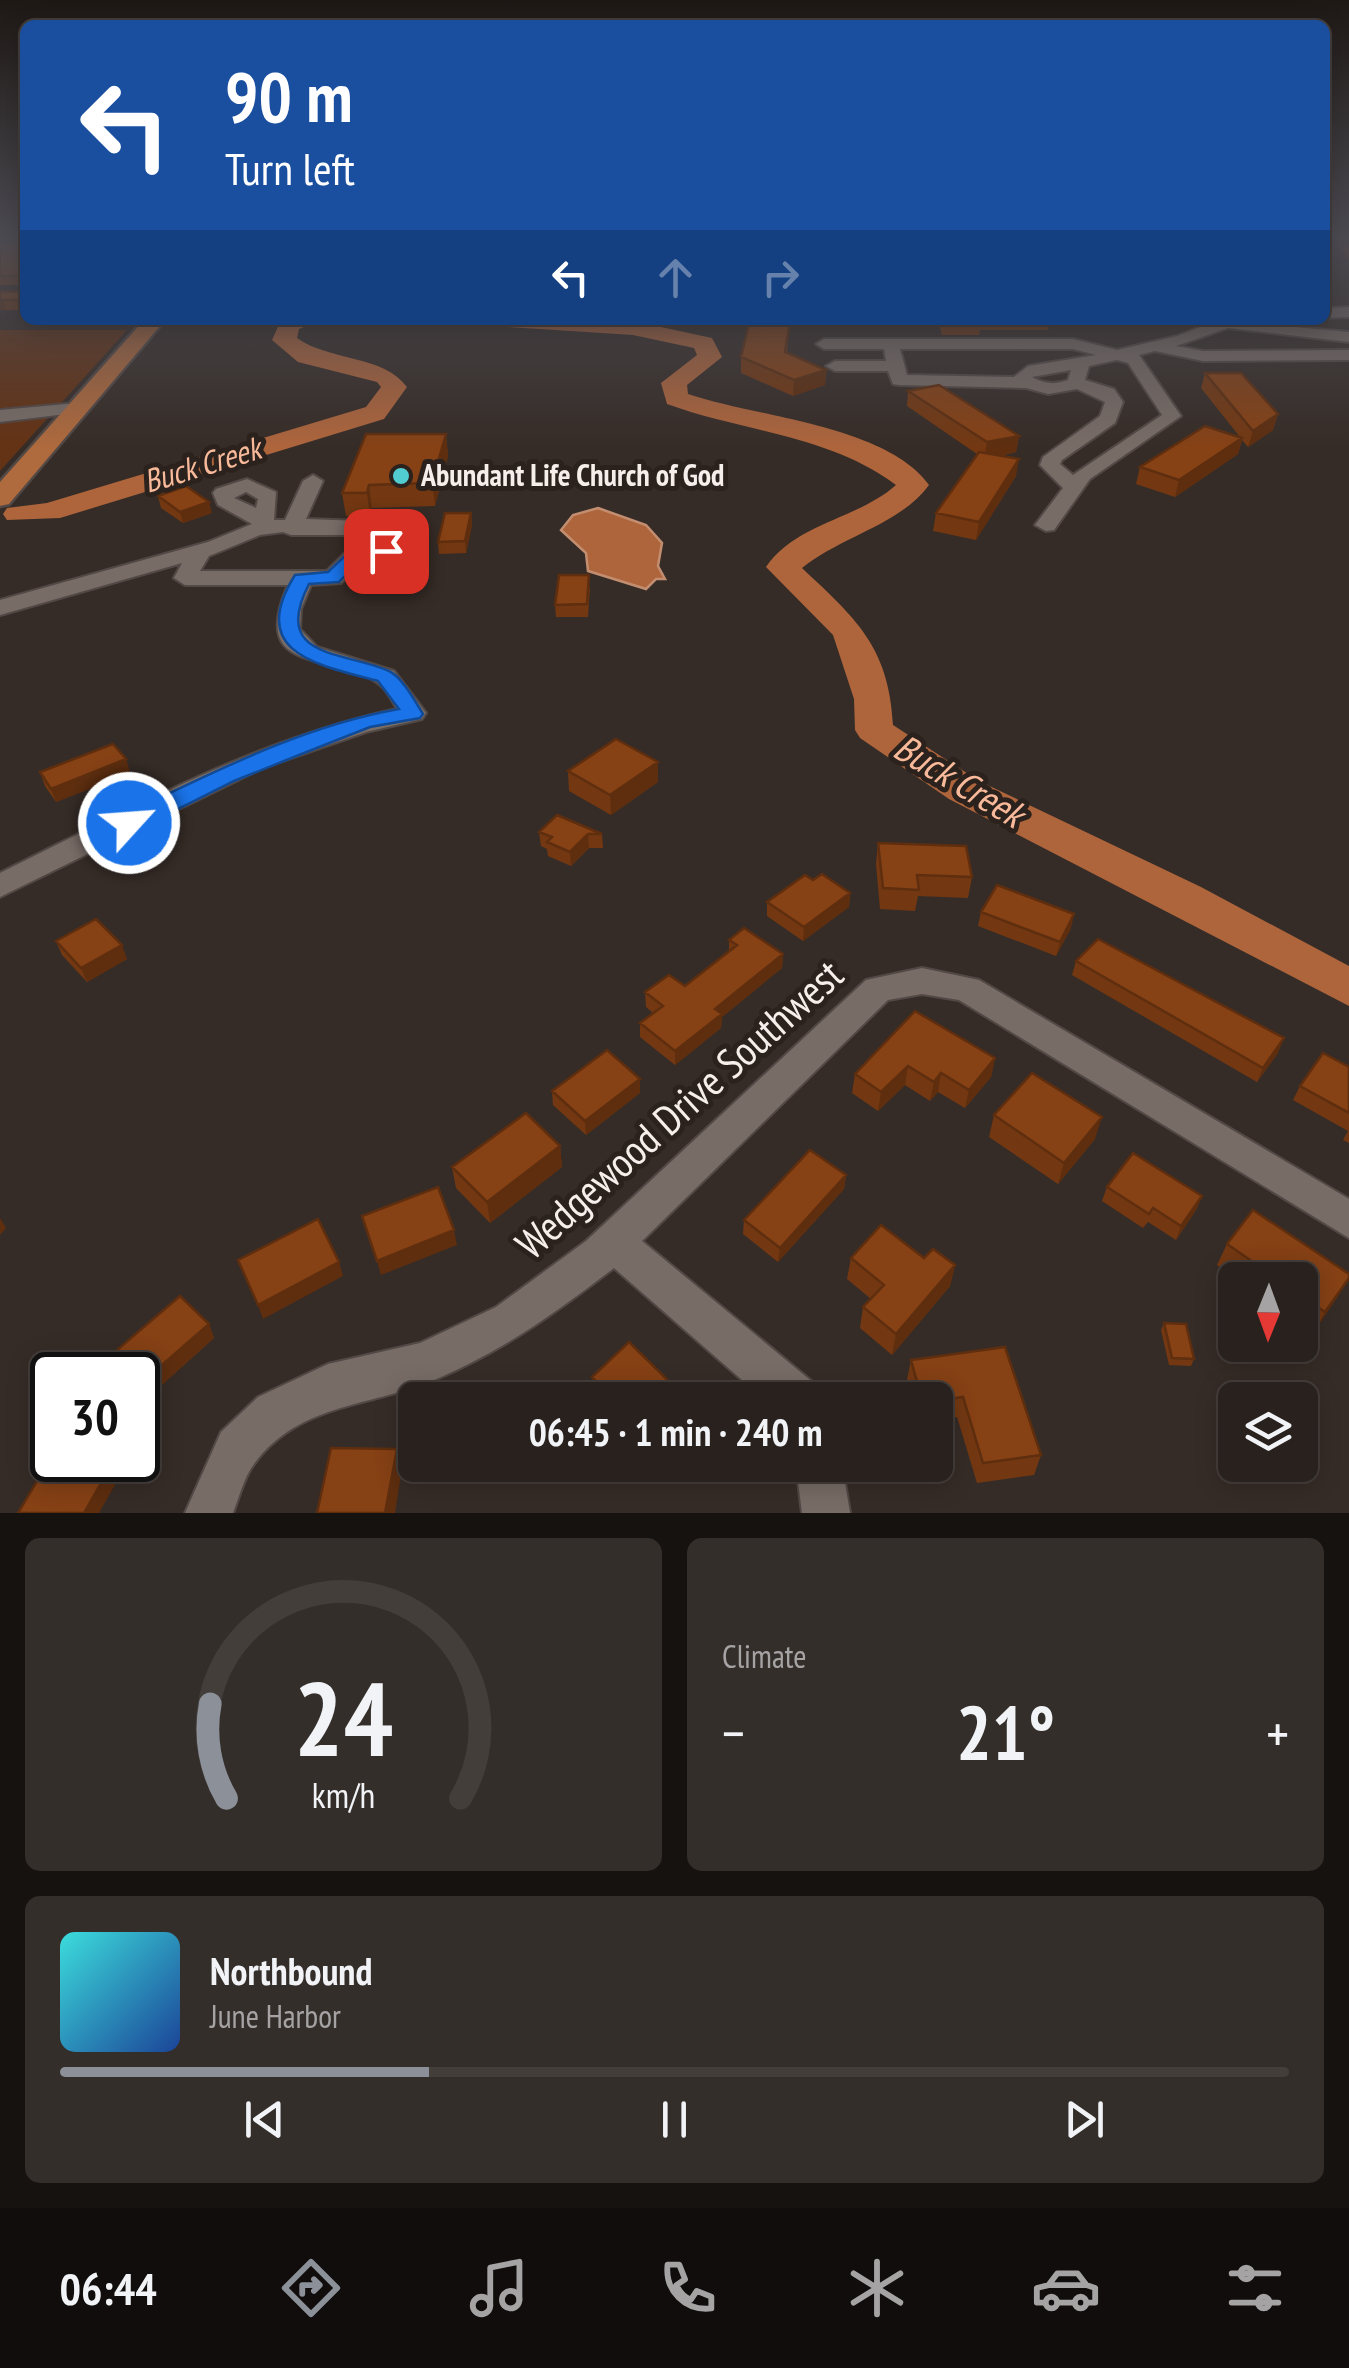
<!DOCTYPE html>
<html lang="en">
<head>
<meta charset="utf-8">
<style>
  body { margin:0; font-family:"PT Sans Narrow",sans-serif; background:#342e2a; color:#f1f3f6; height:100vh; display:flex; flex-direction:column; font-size:38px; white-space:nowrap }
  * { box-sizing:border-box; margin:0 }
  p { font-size:32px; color:#a5a3a4 }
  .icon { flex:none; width:55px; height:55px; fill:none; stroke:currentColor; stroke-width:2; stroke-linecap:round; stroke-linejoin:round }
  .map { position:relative; height:1513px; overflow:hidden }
  .side { display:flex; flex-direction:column; gap:25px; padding:25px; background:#161210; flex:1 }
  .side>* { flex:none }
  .hud { position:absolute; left:20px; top:20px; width:1310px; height:305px; border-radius:15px; box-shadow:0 5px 25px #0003,0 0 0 2px #443e3b; background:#1a4fa0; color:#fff; overflow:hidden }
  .needle { width:65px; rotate:181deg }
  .fabs { position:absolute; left:1218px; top:1262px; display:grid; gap:20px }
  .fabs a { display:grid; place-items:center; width:100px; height:100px; border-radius:15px; background:#28211d; box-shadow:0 5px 25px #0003,0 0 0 2px #443e3b; font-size:50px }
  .speed { position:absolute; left:30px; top:1352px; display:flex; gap:20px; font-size:50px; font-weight:700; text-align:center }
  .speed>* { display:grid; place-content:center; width:130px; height:130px; border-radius:50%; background:#28211d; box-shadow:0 5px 25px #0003,0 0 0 2px #443e3b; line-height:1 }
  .speed .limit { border:5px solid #111; border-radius:15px; background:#fff; color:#111 }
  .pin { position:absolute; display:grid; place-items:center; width:85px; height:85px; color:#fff; margin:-42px; border-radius:20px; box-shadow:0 5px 15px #0006 }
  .me { position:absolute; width:110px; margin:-55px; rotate:64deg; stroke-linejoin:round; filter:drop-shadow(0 0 8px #0008) }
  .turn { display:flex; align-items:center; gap:35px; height:210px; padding:0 40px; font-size:45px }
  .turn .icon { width:130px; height:130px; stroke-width:2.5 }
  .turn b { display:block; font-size:70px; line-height:85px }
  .lanes { display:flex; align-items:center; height:95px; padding:0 40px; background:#0003; justify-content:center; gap:50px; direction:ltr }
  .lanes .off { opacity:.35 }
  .big { font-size:75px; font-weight:700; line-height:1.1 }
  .side .card { flex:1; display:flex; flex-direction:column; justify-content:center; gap:15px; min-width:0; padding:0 35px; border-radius:15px; background:#342e2a }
  .side .dial { align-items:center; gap:0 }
  .dial svg { height:260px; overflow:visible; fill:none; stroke:#443e3b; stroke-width:7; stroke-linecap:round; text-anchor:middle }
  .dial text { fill:#f1f3f6; stroke:none }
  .song { display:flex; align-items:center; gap:30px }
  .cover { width:120px; height:120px; border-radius:15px; background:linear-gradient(135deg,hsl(180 70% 55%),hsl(220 70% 35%)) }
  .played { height:10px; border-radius:5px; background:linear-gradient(90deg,#8c9099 30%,#443e3b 30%) }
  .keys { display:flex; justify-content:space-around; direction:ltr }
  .heat { display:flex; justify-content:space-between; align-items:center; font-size:55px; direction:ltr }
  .side .tiles { flex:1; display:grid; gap:25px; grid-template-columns:1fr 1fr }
  .card:last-child { grid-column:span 2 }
  .trip { position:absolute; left:398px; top:1382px; width:555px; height:100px; border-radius:15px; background:#28211d; box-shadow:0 5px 25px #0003,0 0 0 2px #443e3b; font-weight:700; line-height:100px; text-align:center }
  .tabs { display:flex; height:160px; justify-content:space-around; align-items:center; background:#100d0c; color:#a5a3a4 }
  .tabs .icon { width:70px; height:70px }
  .tabs .active { color:#8c9099 }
  .tabs b { font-size:45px; color:#f1f3f6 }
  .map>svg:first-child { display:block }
  .green { fill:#643214 }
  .water { fill:#ae653c; stroke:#c38e70; stroke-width:2.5 }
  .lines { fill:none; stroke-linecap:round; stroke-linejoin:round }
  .river { fill:#ae653c; fill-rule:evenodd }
  .minor-casing { stroke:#524845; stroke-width:4 }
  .major-casing { stroke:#524845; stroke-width:5 }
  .minor { fill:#786c66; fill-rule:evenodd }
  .major { fill:#af6a3d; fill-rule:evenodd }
  .wall { fill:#733812 }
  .shaded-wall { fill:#5e2e0f }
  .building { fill:#864115; stroke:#5e2e0f; stroke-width:2.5 }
  .route { fill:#1a73e8; stroke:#114b97; stroke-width:2.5 }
  .poi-dot { fill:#51ccd1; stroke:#2c221d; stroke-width:4 }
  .labels { text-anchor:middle; stroke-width:10; stroke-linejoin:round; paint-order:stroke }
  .far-poi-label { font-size:30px; font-weight:bold; fill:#f5eeeb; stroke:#2c221d; text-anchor:start }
  .far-water-label { font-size:32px; font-style:italic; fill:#f8ba9a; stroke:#2c221d }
  .water-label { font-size:38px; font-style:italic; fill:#f8ba9a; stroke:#2c221d }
  .near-street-label { font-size:42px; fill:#f5eeeb; stroke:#2c221d }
</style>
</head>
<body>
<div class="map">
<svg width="1349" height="1513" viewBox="0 0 1349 1513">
  <rect width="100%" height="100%" fill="#362c27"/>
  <path class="green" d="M0,330H127L0,471Z"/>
  <path class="water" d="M598,508L646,525L662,543L658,566L665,579H656L646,589L588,571L586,553L561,530L573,515Z"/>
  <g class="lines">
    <path class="river" d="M281,320H321L299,329L297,338C329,361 384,355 407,387L384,419L60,518L7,520L3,514L7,508L47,503L366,407L381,387L377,382L298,362L272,340Z
      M495,320L633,321L712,338L722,357L687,385L688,394C755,417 886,425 929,485C901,524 842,536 802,568C855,618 889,646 893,725L979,781L1201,887L1349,966V1006L949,799L860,738L855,730L854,699L833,635L766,567C796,523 858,519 896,485C829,435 744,432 667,404L661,383L697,355L694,348L633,335L507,327Z"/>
    <g class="minor-casing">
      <path id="minor" d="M1349,307V317L1325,318V308Z
        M1218,320L1349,332V342L1228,328L1176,346L1203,351L1349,350V360L1203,361L1155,351L1139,355L1181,416L1090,479L1054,530L1046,531L1035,525L1063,488L1040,465L1043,457L1100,416L1105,402L1077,389L1048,394L1026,388L899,385L893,384L888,371H835L826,366L835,361H886L884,349H824L816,344L824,339H1073L1117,350L1177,336ZM900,349H1073L1096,355L1028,366L1014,377L907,375ZM1117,360L1128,363L1162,415L1073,475L1060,464L1062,460L1115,423L1123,402L1114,389L1085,380L1089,366ZM1071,370L1068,380C1055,385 1044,384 1032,377Z
        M77,403L83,404V412L0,422V410Z
        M313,475L323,481L306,519L390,522L409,533L399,554L364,560L341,583L311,585L301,609L300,629L317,647L394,671L426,713L422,719L366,732L262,768L0,897V873C130,809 255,740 397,709C392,700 387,689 378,683C331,650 248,677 288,585H185L174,578L182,563L0,615V600L208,542L252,524L218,505L213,493L216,489L247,479L276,492L274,520H285L303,481ZM246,492L258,499L256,508L234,498ZM283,532L291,535H386L382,544L349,549L327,571H200L209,556L260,535Z
        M922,968L979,980L1349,1199V1238L959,1000L922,994L888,1000L642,1241L815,1384L821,1400H765L614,1268C555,1313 507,1348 439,1378C375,1407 300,1401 254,1464C244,1477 239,1498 233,1513H185L221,1432L258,1397L328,1364L420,1343L496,1307L586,1241L866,980Z
        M796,1465H842L850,1513H802Z"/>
    </g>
    <g class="major-casing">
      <path id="major" d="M144,320H165L9,504L0,506V482Z"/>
    </g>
    <use href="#minor" class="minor"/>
    <use href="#major" class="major"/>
  </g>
  <path class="wall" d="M1330,236H1349V259Z
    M0,242H25V310H0V292L25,291V285H0Z
    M938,320H1050L1048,330H980L979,335H942Z
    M790,322L787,353L826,370L825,385L793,396L741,373V357Z
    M1205,373L1278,414L1273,430L1248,447L1242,440L1238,454L1175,497L1136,484L1140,467L1240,437L1201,388Z
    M908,391L1019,436L1016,452L1000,456L1016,476L976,540L933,531L936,513L977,454L907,406Z
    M446,434L448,456L435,506L372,508L370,516H346L342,493Z
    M158,496L212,513L183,523L161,508Z
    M471,513L472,525L466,553L439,554L438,542Z
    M590,587L588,617H556L555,605Z
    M126,759L130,773L56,802L45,786L40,772Z
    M658,762V782L611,815L569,791L568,771Z
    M539,832L602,834L603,848H589L571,866L548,856L547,849L541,846Z
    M878,843L972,877L968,898L918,896L915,911L880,909L876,864Z
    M813,880L850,893L849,907L803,941L767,916V902Z
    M981,912L1071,928L1056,956L978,926Z
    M729,940L783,954L782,968L722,1017L721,1028L675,1065L640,1037V1023L653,1013L646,1007L645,992L685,986L729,951Z
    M56,941L127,959L87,982L62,955Z
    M1076,961L1278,1053L1257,1082L1072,975Z
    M915,1011L995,1058L991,1077L965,1108L938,1092L930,1101L905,1085L878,1111L852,1093L855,1074Z
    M1349,1067V1143L1343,1140L1348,1131L1293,1100L1300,1086Z
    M552,1091L640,1093L586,1135L553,1105Z
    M994,1115L1095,1139L1058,1184L989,1137Z
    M560,1146L562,1167L490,1223L456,1188L452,1167Z
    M846,1175L844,1189L778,1262L743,1234L744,1220Z
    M1107,1187L1202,1196L1196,1210L1176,1240L1148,1222L1143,1228L1102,1201Z
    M1227,1244L1338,1296L1313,1333L1300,1324V1280H1239L1217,1265Z
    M851,1258H924L955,1265L950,1286L892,1355L860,1328L863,1307L871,1299L847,1279Z
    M1164,1323L1194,1359L1191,1366L1169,1365L1161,1330Z
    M209,1324L214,1338L145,1400L138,1392V1375H122L117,1369L110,1356Z
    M911,1360L1041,1455L1034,1475L977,1483L957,1417L935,1420V1400H912L907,1380Z
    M592,1377L688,1400H602L593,1391Z"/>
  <path class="shaded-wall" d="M0,300H3L6,309L0,310Z
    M826,370L825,385L793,396L794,380Z
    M1278,414L1273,430L1248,447L1253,431Z
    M446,434L448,456L435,506L432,483Z
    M1019,436L1016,452L984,459L987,442Z
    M1242,438L1238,454L1175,497L1179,480Z
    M1019,459L1016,476L976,540L979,522Z
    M369,485L372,508L370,516L367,493Z
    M209,502L212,513L183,523L180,512Z
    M471,513L472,525L466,553L465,541Z
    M126,759L130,773L56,802L51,789Z
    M658,762V782L611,815L610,795Z
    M588,834L589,848L571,866L570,852Z
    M850,893L849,907L803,941L804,927Z
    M1074,914L1071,928L1056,956L1060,942Z
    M122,945L127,959L87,982L81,968Z
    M783,954L782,968L722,1017L721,1028L675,1065V1051L715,1009Z
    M1284,1038L1278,1053L1257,1082L1263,1068Z
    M995,1058L991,1077L965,1108L969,1090Z
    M908,1066L905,1085L878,1111L881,1092Z
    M941,1073L938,1092L930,1101L934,1082Z
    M640,1079V1093L586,1135L585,1121Z
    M1102,1117L1095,1139L1058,1184L1064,1163Z
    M560,1146L562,1167L490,1223L487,1202Z
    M846,1175L844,1189L778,1262L780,1248Z
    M1202,1196L1196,1210L1176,1240L1181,1226Z
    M0,1218L6,1228L0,1235Z
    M454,1230L457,1245L381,1275L377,1261Z
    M339,1262L343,1276L263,1319L258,1305Z
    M955,1265L950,1286L892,1355L896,1334Z
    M1349,1278L1338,1296L1313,1333L1325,1312Z
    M209,1324L214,1338L145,1400L138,1386Z
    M397,1449L402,1469L395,1513H385Z
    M114,1460H129L99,1513H84Z"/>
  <path class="building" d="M0,242H25V300H0V292L25,291V276H0Z
    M750,320L790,322L785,352L826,370L794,380L741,357Z
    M1205,373H1241L1278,414L1253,431Z
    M939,385L1019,436L987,442L908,391Z
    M1205,426L1242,438L1179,480L1140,467Z
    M366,434H446L432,483L369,485L367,493H342Z
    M979,452L1019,459L979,522L936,513Z
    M186,486L209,502L180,512L158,496Z
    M445,513H471L465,541L438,542Z
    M559,575H589L587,604L555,605Z
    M616,739L658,762L610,795L568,771Z
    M113,744L126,759L51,789L40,772Z
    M557,815L602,834H588L570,852L547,842L552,837L539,832Z
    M878,843L966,846L972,877L917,875L919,890L883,888Z
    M822,874L850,893L804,927L767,902L805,875L813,880Z
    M997,885L1074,914L1060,942L981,912Z
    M96,919L122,945L81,968L56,941Z
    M744,928L783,954L715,1009L722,1014L675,1051L640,1023L663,1006L645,992L669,975L685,986L737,945L729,940Z
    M1098,939L1284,1038L1263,1068L1076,961Z
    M915,1011L995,1058L969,1090L941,1073L934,1082L908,1066L881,1092L855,1074Z
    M607,1050L640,1079L585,1121L552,1091Z
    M1323,1053L1349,1067V1113L1300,1086Z
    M1032,1073L1102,1117L1064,1163L994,1115Z
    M526,1113L560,1146L487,1202L452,1167Z
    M810,1150L846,1175L780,1248L744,1220Z
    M1133,1153L1202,1196L1181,1226L1153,1208L1149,1214L1107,1187Z
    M438,1187L454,1230L377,1261L362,1216Z
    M1253,1210L1349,1274V1278L1325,1312L1300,1295V1280H1279L1227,1244Z
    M318,1219L339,1262L258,1305L238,1260Z
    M881,1225L924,1258L933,1249L955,1265L896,1334L863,1307L884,1285L851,1258Z
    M180,1296L209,1324L138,1386V1375H128L110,1356Z
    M1164,1323L1186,1324L1194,1359L1172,1358Z
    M629,1342L688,1400H614L592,1377Z
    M1005,1347L1041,1455L983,1463L963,1397L935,1401L922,1400L911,1360Z
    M331,1448L397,1449L385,1513H317Z
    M52,1456V1460H114L84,1513H18Z"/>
  <linearGradient id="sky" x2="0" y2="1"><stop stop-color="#1e1815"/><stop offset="0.53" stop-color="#4c4b52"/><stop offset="1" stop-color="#4c4b52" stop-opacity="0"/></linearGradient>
  <rect width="1349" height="448" fill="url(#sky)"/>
  <path class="route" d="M386,546L392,547V555L362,559L339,582L309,584C270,659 344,651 389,671C402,677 415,701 423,714L420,718L370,727L299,755L234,781L138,829H120L117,823L120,817C208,775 301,726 399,709L378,681C318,665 246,653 295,575L328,572L350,551Z"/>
  <circle class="poi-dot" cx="401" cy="476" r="10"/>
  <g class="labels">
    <g class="far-poi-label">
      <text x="421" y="486">Abundant Life Church of God</text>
    </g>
    <g class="far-water-label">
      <text transform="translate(202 465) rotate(-17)" y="11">Buck Creek</text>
    </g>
    <g class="water-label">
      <text transform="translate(959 781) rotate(31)" y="13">Buck Creek</text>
    </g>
    <g class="near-street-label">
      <text transform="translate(679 1109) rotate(-42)" y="15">Wedgewood Drive Southwest</text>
    </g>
  </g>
</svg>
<div class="fabs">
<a><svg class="needle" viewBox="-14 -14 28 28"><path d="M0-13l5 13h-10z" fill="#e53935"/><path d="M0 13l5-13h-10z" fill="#a5a3a4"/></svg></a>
<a><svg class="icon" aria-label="layers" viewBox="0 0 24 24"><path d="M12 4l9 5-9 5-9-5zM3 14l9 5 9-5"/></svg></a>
</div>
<div class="speed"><div class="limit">30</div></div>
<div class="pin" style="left:386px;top:551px;background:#d93025"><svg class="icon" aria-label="arrive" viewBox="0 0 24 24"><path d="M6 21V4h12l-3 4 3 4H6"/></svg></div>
<svg class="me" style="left:129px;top:823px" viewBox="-20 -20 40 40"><circle r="17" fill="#1a73e8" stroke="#fff" stroke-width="3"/><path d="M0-11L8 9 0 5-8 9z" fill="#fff"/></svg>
<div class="trip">06:45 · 1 min · 240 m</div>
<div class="hud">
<div class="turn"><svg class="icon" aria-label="left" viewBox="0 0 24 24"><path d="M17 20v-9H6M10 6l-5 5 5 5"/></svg><div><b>90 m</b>Turn left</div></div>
<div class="lanes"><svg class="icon" aria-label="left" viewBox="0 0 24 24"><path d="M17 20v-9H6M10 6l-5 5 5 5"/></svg><svg class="icon off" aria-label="ahead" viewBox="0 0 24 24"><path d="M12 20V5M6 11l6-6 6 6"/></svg><svg class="icon off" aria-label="right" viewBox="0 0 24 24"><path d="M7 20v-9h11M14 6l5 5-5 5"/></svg></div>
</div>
</div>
<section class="side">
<div class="tiles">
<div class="card dial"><svg viewBox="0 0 100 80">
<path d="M14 69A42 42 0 1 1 86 69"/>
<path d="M14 69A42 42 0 0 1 9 40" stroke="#8c9099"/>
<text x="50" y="56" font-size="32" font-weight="700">24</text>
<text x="50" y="72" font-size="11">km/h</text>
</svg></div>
<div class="card"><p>Climate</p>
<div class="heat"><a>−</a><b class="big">21°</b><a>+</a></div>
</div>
<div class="card">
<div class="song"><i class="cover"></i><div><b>Northbound</b><p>June Harbor</p></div></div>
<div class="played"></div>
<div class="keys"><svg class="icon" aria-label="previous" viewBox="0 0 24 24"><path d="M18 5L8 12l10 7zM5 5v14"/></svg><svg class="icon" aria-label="pause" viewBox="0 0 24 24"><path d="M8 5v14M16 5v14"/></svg><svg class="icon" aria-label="next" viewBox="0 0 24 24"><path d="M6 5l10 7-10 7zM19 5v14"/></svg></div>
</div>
</div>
</section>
<nav class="tabs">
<b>06:44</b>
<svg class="icon active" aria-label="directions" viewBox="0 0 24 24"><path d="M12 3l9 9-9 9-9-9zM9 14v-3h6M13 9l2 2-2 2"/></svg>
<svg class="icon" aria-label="music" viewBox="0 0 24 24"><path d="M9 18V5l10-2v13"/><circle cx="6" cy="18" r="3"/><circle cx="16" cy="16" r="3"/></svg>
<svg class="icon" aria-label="phone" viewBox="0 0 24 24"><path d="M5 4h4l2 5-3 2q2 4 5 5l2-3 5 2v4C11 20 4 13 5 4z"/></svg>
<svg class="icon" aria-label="climate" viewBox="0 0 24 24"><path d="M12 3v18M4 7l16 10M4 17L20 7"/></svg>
<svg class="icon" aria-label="car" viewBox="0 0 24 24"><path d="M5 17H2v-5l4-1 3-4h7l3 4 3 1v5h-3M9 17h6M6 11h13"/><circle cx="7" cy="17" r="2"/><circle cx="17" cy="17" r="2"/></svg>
<svg class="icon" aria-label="filters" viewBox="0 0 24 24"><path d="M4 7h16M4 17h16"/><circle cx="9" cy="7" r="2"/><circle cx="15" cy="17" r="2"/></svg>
</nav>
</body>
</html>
